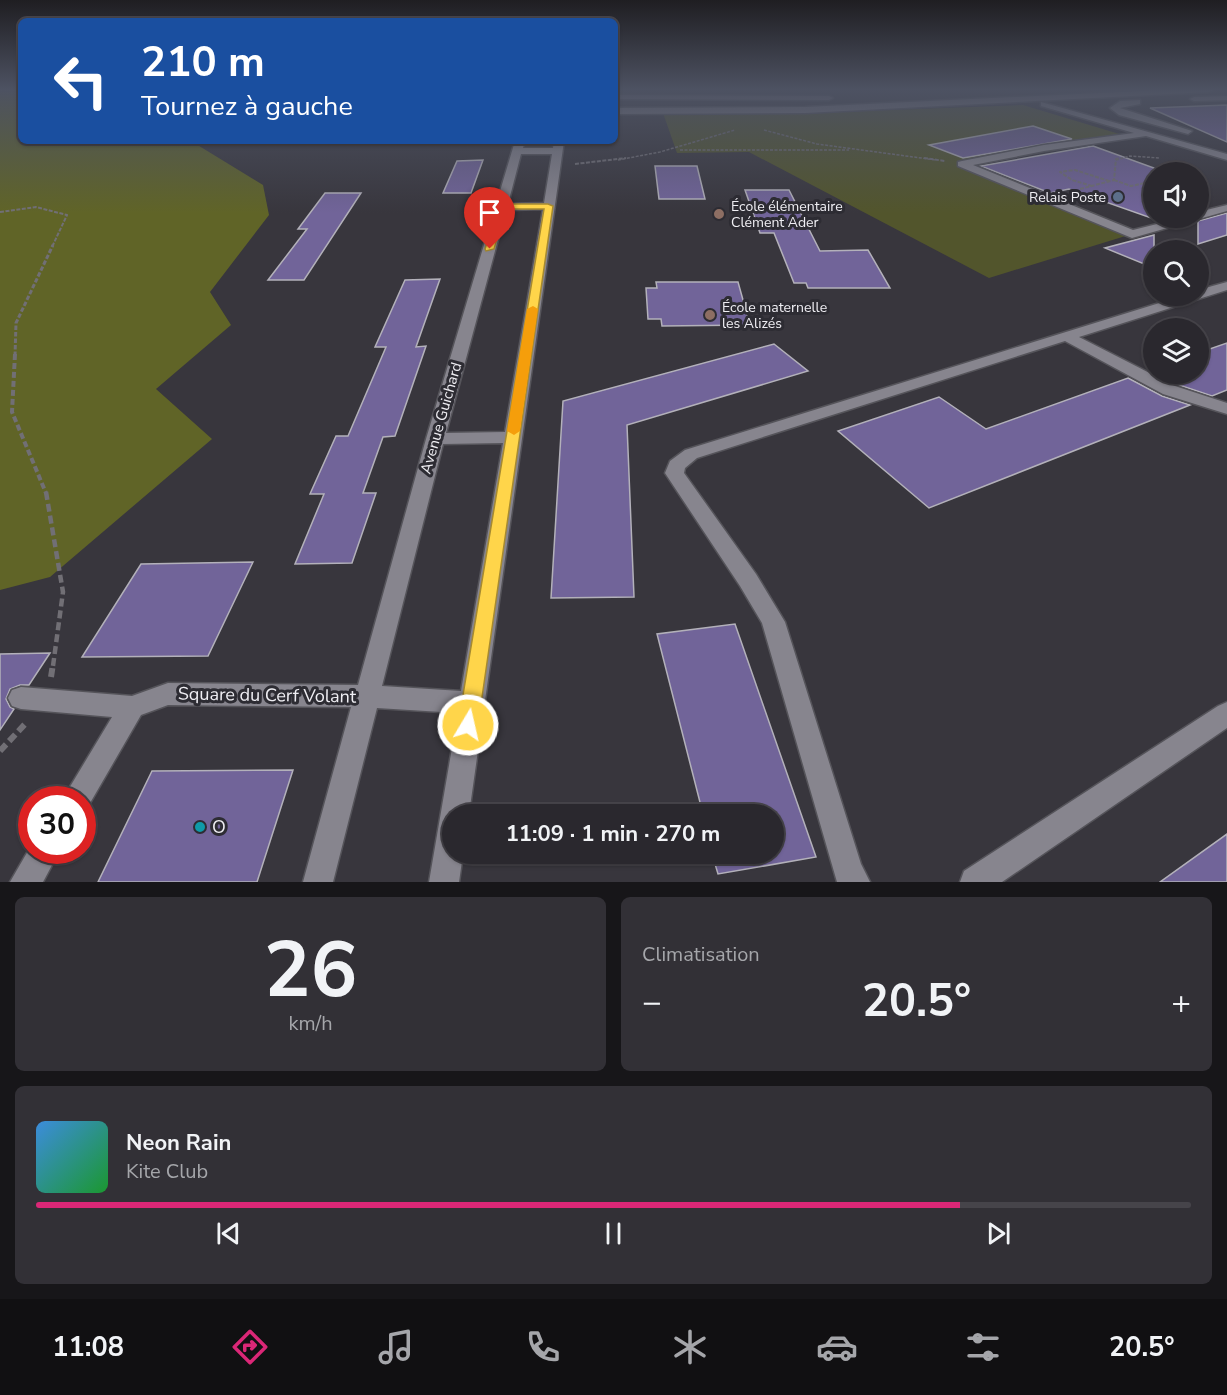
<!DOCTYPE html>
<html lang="fr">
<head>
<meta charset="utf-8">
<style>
  body { margin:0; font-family:"Nunito Sans",sans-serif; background:#323036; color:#f1f3f6; height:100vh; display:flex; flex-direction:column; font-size:22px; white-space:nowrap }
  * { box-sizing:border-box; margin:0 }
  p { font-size:20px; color:#a5a6aa }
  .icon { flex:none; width:33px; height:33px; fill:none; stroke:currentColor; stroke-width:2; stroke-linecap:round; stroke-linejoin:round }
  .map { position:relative; height:882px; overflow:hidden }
  .side { display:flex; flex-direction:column; gap:15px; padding:15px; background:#171619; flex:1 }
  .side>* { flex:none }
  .banner { position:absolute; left:18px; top:18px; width:600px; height:126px; border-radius:9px; box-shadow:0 2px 4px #0004,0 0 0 2px #46444a; background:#1a4fa0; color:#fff; overflow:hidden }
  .controls { position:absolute; left:1143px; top:162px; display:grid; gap:12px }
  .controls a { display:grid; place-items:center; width:66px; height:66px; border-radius:50%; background:#2a282e; box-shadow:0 2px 4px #0004,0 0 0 2px #46444a; font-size:30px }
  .speed { position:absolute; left:18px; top:786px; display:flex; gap:12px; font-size:30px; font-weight:700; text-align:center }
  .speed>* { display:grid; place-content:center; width:78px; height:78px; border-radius:50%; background:#2a282e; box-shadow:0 2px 4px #0004,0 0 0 2px #46444a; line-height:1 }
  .speed .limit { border:9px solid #d22; background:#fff; color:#111 }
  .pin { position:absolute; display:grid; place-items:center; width:51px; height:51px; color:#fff; margin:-62px -26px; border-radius:50% 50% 50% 0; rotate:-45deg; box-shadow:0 0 6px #0007 }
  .pin .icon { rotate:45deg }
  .me { position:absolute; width:66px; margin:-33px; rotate:9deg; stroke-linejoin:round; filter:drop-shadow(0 0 4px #0008) }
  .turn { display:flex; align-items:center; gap:21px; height:126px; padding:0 24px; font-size:27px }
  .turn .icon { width:78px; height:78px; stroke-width:2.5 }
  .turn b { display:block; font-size:42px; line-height:51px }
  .big { font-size:45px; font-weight:700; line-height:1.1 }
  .side .card { flex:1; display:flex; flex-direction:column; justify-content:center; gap:9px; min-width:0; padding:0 21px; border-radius:9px; background:#323036 }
  .side .dial { align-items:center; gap:0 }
  .dial b { font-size:78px; line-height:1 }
  .song { display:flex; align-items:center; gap:18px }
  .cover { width:72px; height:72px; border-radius:9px; background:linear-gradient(135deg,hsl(210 70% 55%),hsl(130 70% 35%)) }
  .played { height:6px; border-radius:3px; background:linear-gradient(90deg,#db2777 80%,#46444a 80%) }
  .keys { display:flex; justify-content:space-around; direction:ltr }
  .heat { display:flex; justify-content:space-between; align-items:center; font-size:33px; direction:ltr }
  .side .tiles { flex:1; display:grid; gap:15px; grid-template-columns:1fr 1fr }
  .card:last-child { grid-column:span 2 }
  .trip { position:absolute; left:442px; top:804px; width:342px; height:60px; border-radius:30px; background:#2a282e; box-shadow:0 2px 4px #0004,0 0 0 2px #46444a; font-weight:700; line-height:60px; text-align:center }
  .tab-bar { display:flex; height:96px; justify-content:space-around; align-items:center; background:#111012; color:#a5a6aa }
  .tab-bar .icon { width:42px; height:42px }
  .tab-bar .on { color:#db2777 }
  .tab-bar b { font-size:27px; color:#f1f3f6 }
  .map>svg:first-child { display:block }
  .green { fill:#52552c }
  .forest { fill:#606427 }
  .building { fill:#716499; stroke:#b3b1ba; stroke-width:1.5 }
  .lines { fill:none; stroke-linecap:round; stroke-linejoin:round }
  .minor-casing { stroke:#55545a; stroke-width:3 }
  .path-far5 { stroke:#716f75; stroke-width:1.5; stroke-dasharray:3 1.5; stroke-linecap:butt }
  .path-far4 { stroke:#716f75; stroke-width:2; stroke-dasharray:4 1.5; stroke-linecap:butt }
  .path-far3 { stroke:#716f75; stroke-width:3; stroke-dasharray:4.5 2; stroke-linecap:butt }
  .path-far2 { stroke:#716f75; stroke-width:4; stroke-dasharray:6 3; stroke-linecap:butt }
  .path-far1 { stroke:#716f75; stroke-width:4.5; stroke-dasharray:8 4; stroke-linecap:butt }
  .path { stroke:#716f75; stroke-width:6; stroke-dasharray:9 4.5; stroke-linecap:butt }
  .minor { fill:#87858e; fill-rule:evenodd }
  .route { fill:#ffd54a; stroke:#a68a30; stroke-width:1.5 }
  .slow { fill:#f59e0b }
  .service-dot { fill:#5c6f8a; stroke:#2d2c33; stroke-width:2 }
  .education-dot { fill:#8d6e63; stroke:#2d2c33; stroke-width:2 }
  .culture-dot { fill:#0f9aa8; stroke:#2d2c33; stroke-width:2 }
  .labels { text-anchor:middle; stroke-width:6; stroke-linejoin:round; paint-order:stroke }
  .far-poi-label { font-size:14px; fill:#efeef3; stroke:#2d2c33; text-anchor:start }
  .street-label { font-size:15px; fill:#efeef3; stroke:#2d2c33 }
  .near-street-label { font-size:18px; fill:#efeef3; stroke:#2d2c33 }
  .near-poi-label { font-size:18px; fill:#efeef3; stroke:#2d2c33; text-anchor:start }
</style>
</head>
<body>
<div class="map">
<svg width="1227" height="882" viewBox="0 0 1227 882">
  <rect width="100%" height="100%" fill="#38363d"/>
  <path class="green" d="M1023,105L1126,136L963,164L1132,234L989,278L749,152L677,153L663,113H811Z"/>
  <path class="forest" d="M0,90H21V141H191L263,185L269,215L210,292L231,325L156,389L212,439L50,577L0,590Z"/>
  <path class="building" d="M1227,105V142L1150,108Z
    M1033,126L1072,139L963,158L929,145Z
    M1093,146L1154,168V219L1069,189L1050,193L981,166Z
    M483,160L471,193H443L457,161Z
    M655,166H697L705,199H659Z
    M745,190H789L820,251L868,250L890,288H808L806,283H794L774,233H760Z
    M325,193H361L304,280H268L307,229H298Z
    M1227,213V235L1198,244V221Z
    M1154,235V268L1105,248Z
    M440,279L416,347L426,346L395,436L383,437L363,493H376L352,563L295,564L324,494H310L336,436H348L386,347H375L405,280Z
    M656,282H738L750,325L662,326L661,319H648L646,288H657Z
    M1227,343V390L1212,396L1176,384L1155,374H1198V353Z
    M774,344L808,371L627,425L634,597L551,598L563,401Z
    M1128,378L1162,396L1190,405L929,508L838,431L939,397L986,429Z
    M253,562L208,656L82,657L141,564Z
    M735,624L816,857L718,874L712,854H774V814H703L657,634Z
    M50,653L29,685H20L10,689L6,699L10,707L14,709L0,730V654Z
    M293,770L257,882H98L152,771Z
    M1227,834V882H1160Z"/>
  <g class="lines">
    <g class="minor-casing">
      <path id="minor" d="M1162,90H1213L1209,92L805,113L615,114V108L805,107Z
        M615,95L829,96L833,98L829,100L615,99Z
        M1227,96V100L1194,101L1190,99L1194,97Z
        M1140,100V104L1120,108L1192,131L1188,134L1119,115L1110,108L1120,101Z
        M1041,102L1227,154V160L1146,136L1044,151L973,165L1133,230L1181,218H1198V212L1227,205V211L1132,238L958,166V162L962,161L1044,145L1134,133L1041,106Z
        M515,141H525L523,148H553L554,141H564L469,814H453V854H463L459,882H429L458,713L377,708L333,882H303L351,707L168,705L141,715L86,810L82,811V800H62L112,717L21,709L12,706L8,698L12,690L21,687L132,696L168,683L358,685L426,439ZM521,154H552L544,203L508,204ZM543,209L505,432L446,433L506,210ZM503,443L461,691L382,686L443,444Z
        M1227,282V290L1079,337L1175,386L1227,403V414L1163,394L1065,341L697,458L685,468L684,473L756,574L785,622L861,864L870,882H837L762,623L740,586L665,473L670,461L685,450L1182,296H1198V290Z
        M1227,702V728L1002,882H960L964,871L1218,706Z
        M32,844V850H60L43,882H10Z"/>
    </g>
    <path class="path-far5" d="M764,130L817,144L936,160
      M680,150H849
      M618,160L660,152L735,130
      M1116,160L1130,156L1160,158"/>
    <path class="path-far4" d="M924,158L945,161
      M575,164L626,158
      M1114,180L1131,186L1154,181
      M1092,186L1072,180L1060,172L1075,170L1109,181
      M1080,189L1114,180L1116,159L1119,158
      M0,212L36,207L67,215L52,247"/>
    <path class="path-far3" d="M15,356L16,323L53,245"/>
    <path class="path-far2" d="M15,354L12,412L46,493"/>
    <path class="path-far1" d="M46,492L63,592L53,666"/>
    <path class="path" d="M51,677L53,664
      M0,751L26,723"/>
    <use href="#minor" class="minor"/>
  </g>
  <linearGradient id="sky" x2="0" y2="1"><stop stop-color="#1f1e22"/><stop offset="0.42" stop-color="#4d5262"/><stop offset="1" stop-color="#4d5262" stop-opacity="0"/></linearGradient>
  <rect width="1227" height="213" fill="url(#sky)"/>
  <path class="route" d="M502,204H548L553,206L478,725L475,732L468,734L461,732L458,725L544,209H506L494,249L486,251L485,249L498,207Z"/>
  <path class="slow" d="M533,306L538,309L520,431L514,435L507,431L527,309Z"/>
  <circle class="service-dot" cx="1118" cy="197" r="6"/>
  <g class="education-dot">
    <circle cx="719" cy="214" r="6"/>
    <circle cx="710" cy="315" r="6"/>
  </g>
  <circle class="culture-dot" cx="200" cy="827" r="6"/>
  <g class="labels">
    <g class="far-poi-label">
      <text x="1106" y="202" text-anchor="end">Relais Poste</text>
      <text x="731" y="211">École élémentaire<tspan x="731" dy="16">Clément Ader</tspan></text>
      <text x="722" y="312">École maternelle<tspan x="722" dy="16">les Alizés</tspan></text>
    </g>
    <g class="street-label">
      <text transform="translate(441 418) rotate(-74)" y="5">Avenue Guichard</text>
    </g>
    <g class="near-street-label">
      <text transform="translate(267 695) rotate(1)" y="6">Square du Cerf Volant</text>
    </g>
    <g class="near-poi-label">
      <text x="212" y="833">O</text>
    </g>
  </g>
</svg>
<div class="controls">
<a><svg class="icon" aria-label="sound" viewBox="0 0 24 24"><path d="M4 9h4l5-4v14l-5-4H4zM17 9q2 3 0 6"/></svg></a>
<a><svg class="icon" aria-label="search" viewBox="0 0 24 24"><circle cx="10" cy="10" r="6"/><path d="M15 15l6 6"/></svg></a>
<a><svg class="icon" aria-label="layers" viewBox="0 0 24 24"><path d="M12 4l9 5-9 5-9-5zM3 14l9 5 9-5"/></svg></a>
</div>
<div class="speed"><div class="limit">30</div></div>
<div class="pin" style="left:490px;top:249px;background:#d93025"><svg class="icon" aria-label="arrive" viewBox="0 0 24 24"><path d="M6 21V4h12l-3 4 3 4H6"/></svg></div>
<svg class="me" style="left:468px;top:725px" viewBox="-20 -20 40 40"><circle r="17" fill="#ffd54a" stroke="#fff" stroke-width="3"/><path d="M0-11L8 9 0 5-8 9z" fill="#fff"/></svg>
<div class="trip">11:09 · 1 min · 270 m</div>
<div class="banner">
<div class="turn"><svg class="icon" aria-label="left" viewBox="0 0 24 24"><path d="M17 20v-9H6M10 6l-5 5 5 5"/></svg><div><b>210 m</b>Tournez à gauche</div></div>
</div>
</div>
<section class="side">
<div class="tiles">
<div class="card dial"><b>26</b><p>km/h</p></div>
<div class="card"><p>Climatisation</p>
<div class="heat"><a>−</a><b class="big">20.5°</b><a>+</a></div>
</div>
<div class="card">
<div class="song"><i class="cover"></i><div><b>Neon Rain</b><p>Kite Club</p></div></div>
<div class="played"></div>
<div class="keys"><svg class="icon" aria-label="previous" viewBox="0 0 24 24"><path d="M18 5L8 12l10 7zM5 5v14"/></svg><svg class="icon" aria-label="pause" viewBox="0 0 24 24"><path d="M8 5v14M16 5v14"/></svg><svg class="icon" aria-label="next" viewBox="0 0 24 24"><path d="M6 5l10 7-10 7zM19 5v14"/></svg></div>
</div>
</div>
</section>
<nav class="tab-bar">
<b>11:08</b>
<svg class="icon on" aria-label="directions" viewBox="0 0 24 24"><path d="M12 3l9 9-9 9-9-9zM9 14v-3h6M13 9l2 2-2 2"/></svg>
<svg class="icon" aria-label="music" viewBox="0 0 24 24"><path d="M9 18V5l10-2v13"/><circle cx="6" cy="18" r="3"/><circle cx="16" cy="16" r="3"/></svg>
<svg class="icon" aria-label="phone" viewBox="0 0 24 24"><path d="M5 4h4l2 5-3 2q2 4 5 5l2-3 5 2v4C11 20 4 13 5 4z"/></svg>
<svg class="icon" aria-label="climate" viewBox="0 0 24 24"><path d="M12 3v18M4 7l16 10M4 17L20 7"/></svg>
<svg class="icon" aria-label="car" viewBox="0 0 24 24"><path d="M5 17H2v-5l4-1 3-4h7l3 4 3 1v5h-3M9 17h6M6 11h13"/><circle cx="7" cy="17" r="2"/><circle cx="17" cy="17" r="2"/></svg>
<svg class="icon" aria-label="filters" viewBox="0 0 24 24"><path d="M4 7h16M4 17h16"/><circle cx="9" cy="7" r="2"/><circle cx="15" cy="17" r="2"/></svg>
<b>20.5°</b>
</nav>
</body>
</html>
